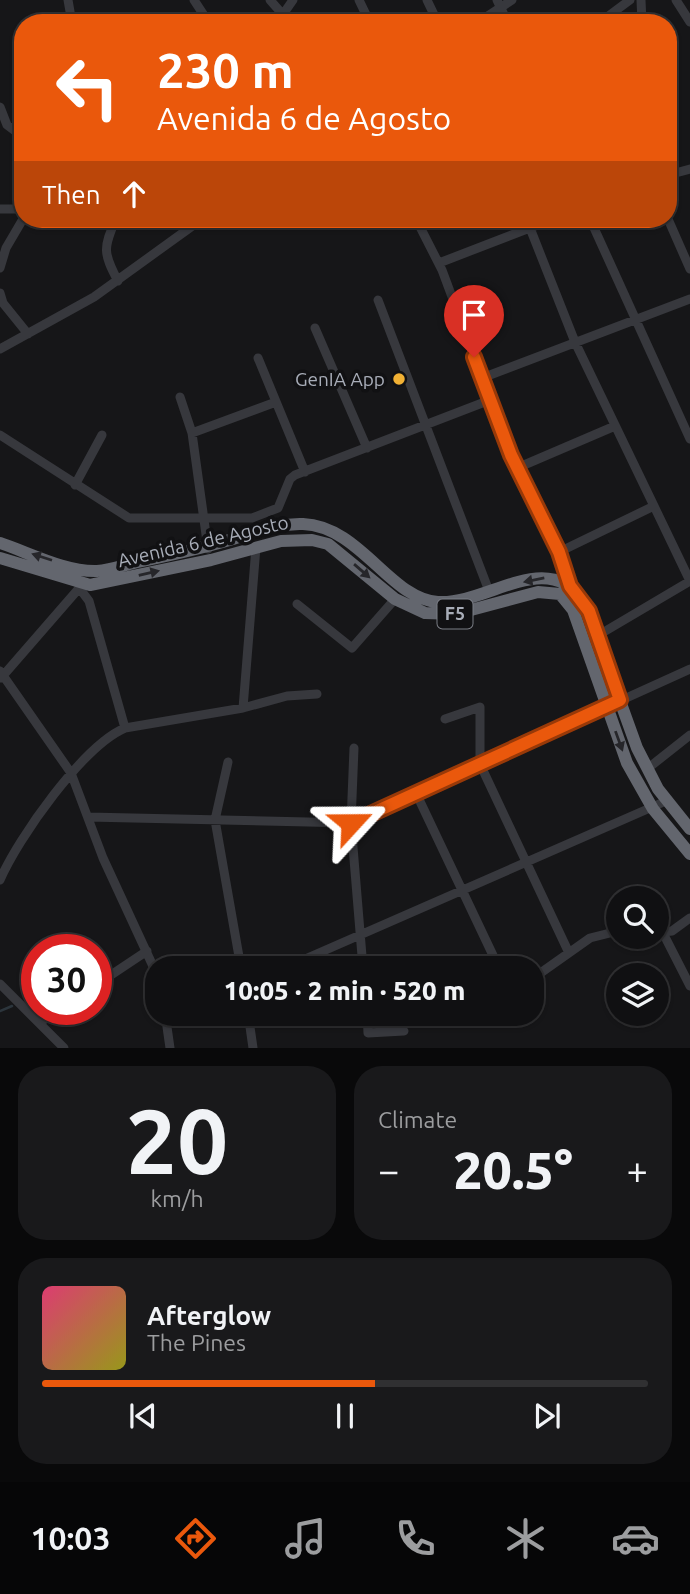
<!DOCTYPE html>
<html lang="en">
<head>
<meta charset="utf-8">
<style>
  body { margin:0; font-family:Ubuntu,sans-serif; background:#19191b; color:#f1f3f6; height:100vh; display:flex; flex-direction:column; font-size:26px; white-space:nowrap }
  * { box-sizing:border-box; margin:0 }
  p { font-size:23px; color:#9c9d9f }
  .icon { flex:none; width:38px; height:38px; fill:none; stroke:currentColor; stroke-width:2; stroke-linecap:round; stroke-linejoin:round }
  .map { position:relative; height:1048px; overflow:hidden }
  .sheet { display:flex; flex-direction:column; gap:18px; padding:18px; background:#09090a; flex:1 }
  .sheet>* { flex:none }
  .top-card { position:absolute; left:14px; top:14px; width:663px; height:214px; border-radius:28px; box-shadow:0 2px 5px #0004,0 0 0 2px #303032; background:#ea580c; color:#fff; overflow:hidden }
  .buttons { position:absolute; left:606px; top:886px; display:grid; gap:14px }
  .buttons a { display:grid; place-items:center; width:63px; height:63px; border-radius:50%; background:#101012; box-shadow:0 2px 5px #0004,0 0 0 2px #303032; font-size:35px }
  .speed { position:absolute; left:21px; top:934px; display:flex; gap:14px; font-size:35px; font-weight:700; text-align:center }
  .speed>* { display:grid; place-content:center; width:91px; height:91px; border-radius:50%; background:#101012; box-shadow:0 2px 5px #0004,0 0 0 2px #303032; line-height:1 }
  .speed .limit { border:10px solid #d22; background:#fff; color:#111 }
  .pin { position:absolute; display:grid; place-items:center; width:60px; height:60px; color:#fff; margin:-72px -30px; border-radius:50% 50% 50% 0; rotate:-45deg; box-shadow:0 0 7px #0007 }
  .pin .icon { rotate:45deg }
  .me { position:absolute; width:77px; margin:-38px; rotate:66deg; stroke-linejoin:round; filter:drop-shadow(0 0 5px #0008) }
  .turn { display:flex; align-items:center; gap:24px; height:147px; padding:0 28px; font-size:32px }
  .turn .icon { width:91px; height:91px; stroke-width:2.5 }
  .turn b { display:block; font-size:49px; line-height:60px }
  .then { display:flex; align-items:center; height:66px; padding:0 28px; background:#0003; gap:14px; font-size:26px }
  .big { font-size:52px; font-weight:800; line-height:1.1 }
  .sheet .tile { flex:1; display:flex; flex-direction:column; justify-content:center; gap:10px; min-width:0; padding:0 24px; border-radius:28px; background:#19191b }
  .sheet .dial { align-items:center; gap:0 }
  .dial b { font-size:91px; line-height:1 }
  .song { display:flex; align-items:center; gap:21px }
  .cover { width:84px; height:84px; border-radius:10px; background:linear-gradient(135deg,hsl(340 70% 55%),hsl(60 70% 35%)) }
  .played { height:7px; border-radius:4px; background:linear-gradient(90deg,#ea580c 55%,#303032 55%) }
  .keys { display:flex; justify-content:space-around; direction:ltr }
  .heat { display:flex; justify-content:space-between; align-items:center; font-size:38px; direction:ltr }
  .sheet .tiles { flex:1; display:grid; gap:18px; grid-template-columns:1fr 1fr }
  .tile:last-child { grid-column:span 2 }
  .trip { position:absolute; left:145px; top:956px; width:399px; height:70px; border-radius:28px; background:#101012; box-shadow:0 2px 5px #0004,0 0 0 2px #303032; font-weight:800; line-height:70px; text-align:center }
  .tab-bar { display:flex; height:112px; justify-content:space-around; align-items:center; background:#060607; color:#9c9d9f }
  .tab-bar .icon { width:49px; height:49px }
  .tab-bar .active { color:#ea580c }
  .tab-bar b { font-size:32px; color:#f1f3f6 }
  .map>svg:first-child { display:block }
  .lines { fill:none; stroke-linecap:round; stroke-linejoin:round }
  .stream { stroke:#2c353c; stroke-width:2.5 }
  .minor { stroke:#37383d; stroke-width:9 }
  .highway { stroke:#63666e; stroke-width:12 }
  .oneway { fill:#26262a }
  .route-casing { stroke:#983908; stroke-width:18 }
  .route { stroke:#ea580c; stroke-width:12 }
  .poi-dot { fill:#f2b134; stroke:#111113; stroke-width:2.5 }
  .labels { text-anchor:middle; stroke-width:7; stroke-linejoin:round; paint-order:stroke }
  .shield { fill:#111113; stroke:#7b7e86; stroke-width:2 }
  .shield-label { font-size:18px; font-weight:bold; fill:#a8adb8 }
  .poi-label { font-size:19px; fill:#a8adb8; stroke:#111113; text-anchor:end }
  .street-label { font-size:19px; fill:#a8adb8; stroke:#111113 }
</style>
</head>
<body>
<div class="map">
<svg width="690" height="1048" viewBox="0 0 690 1048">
  <rect width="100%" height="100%" fill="#161618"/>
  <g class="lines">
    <path class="stream" d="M0,1011L12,1006"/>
    <path class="minor" d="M68,0L72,23
      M194,0L209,23
      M270,0L285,17
      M359,0L370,23
      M427,0L438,23
      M497,0L508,23
      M641,0L642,23
      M676,0L690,22
      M285,23L286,10L293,0
      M477,23L512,0
      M599,23L630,0
      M0,107L7,125L23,137
      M668,175L690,169
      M0,209H23
      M116,219C103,248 103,253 118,281
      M416,219L442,270L511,455L559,552L570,585
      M522,219L526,229
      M590,219L690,439
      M668,219L690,269
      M530,228L575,342L654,506L559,552
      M439,263L553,219
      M0,268L6,248L23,219
      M0,293L3,303L28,334
      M378,300L489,591
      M315,328L367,448
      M0,349L94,297L202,219
      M258,358L305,472
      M482,378L690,299
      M180,397L192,433L208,549
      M192,433L276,402
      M0,435L129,518H252L278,508L290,479L295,475L490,400
      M517,468L615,426
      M75,485L102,435
      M654,506L690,581
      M80,589L89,601L125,728
      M297,604L352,648L395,599
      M597,636L690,581
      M0,671L71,773L103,858L158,977
      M1,678L81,586
      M243,708L256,547
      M445,719L480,707V764L569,953
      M354,748L351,823L363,968
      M228,762L215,820L241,968
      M647,769L690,735
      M416,793L499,968
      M88,817L351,823L690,669
      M0,880C18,838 83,746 125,728L243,708L287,696L317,694
      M656,933L672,931L690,918
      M663,933L690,986
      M254,968L296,963L666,801
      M532,979L590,938L618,931
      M0,984L64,1048
      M96,985L147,951
      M165,1013L170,1048
      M248,1013L253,1048
      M367,1013L368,1033L404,1031
      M39,1023L60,1010"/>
    <path class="highway" d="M0,543C30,553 65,572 97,571C110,570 125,565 138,562C171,555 204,548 236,538C258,532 280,523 303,524C360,526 391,600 438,602C488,605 545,548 584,601L637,748L658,789L690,829
      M0,558L90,585L211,560L281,541L312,540L328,544L395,599L425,613L456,614L538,592L560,594L573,610L627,763L653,809L690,854"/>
  </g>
  <defs><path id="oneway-solid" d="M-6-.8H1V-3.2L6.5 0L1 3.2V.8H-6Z" transform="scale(1.75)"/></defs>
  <g class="oneway">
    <use href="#oneway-solid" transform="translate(42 557) rotate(-162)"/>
    <use href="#oneway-solid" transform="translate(362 571) rotate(41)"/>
    <use href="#oneway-solid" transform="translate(149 573) rotate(-13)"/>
    <use href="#oneway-solid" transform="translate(534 580) rotate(169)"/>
    <use href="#oneway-solid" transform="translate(619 741) rotate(70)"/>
  </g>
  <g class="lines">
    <g class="route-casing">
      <path id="route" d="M351,823L620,700L589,611L570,586L559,552L511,455L474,357"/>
    </g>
    <use href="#route" class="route"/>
  </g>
  <circle class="poi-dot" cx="399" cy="379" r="7"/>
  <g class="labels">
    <rect class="shield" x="437.5" y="599.5" width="35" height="29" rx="5"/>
    <g class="shield-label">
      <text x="455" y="620">F5</text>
    </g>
    <g class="poi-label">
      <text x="385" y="386">GenIA App</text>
    </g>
    <g class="street-label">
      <text transform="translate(203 541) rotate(-13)" y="7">Avenida 6 de Agosto</text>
    </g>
  </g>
</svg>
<div class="buttons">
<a><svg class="icon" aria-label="search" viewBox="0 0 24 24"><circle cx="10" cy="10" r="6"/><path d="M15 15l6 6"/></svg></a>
<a><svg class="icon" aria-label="layers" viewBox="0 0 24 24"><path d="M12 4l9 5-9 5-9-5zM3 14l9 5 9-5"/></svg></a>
</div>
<div class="speed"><div class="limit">30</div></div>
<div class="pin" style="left:474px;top:357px;background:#d93025"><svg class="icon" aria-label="arrive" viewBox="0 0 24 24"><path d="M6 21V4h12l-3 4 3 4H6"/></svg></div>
<svg class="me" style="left:351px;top:823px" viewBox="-20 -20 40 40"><path d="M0-17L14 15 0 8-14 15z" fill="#ea580c" stroke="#fff" stroke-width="4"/></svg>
<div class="trip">10:05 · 2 min · 520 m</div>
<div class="top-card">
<div class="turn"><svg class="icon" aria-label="left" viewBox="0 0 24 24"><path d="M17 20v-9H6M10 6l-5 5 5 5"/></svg><div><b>230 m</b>Avenida 6 de Agosto</div></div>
<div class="then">Then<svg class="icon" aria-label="ahead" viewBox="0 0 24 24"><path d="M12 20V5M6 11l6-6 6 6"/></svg></div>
</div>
</div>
<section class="sheet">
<div class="tiles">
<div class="tile dial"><b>20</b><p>km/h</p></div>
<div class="tile"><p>Climate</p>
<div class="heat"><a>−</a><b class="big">20.5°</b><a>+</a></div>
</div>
<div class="tile">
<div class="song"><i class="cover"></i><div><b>Afterglow</b><p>The Pines</p></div></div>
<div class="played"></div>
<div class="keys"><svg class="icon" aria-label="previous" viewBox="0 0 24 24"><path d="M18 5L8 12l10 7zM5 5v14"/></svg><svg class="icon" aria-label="pause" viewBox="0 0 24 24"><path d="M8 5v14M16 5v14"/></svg><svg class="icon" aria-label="next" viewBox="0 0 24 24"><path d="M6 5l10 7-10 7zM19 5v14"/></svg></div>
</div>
</div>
</section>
<nav class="tab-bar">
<b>10:03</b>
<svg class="icon active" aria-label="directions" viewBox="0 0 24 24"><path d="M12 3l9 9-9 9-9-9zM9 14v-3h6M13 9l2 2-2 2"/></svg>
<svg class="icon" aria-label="music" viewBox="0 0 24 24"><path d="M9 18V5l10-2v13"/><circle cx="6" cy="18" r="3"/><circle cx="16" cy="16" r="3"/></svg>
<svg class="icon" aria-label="phone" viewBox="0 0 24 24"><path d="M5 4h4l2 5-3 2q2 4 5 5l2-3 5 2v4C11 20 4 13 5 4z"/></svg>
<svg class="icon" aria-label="climate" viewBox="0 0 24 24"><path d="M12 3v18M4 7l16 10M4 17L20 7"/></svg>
<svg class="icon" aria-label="car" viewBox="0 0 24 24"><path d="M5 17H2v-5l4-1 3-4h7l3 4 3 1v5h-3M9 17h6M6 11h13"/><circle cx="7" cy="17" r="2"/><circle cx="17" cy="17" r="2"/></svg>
</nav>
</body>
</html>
